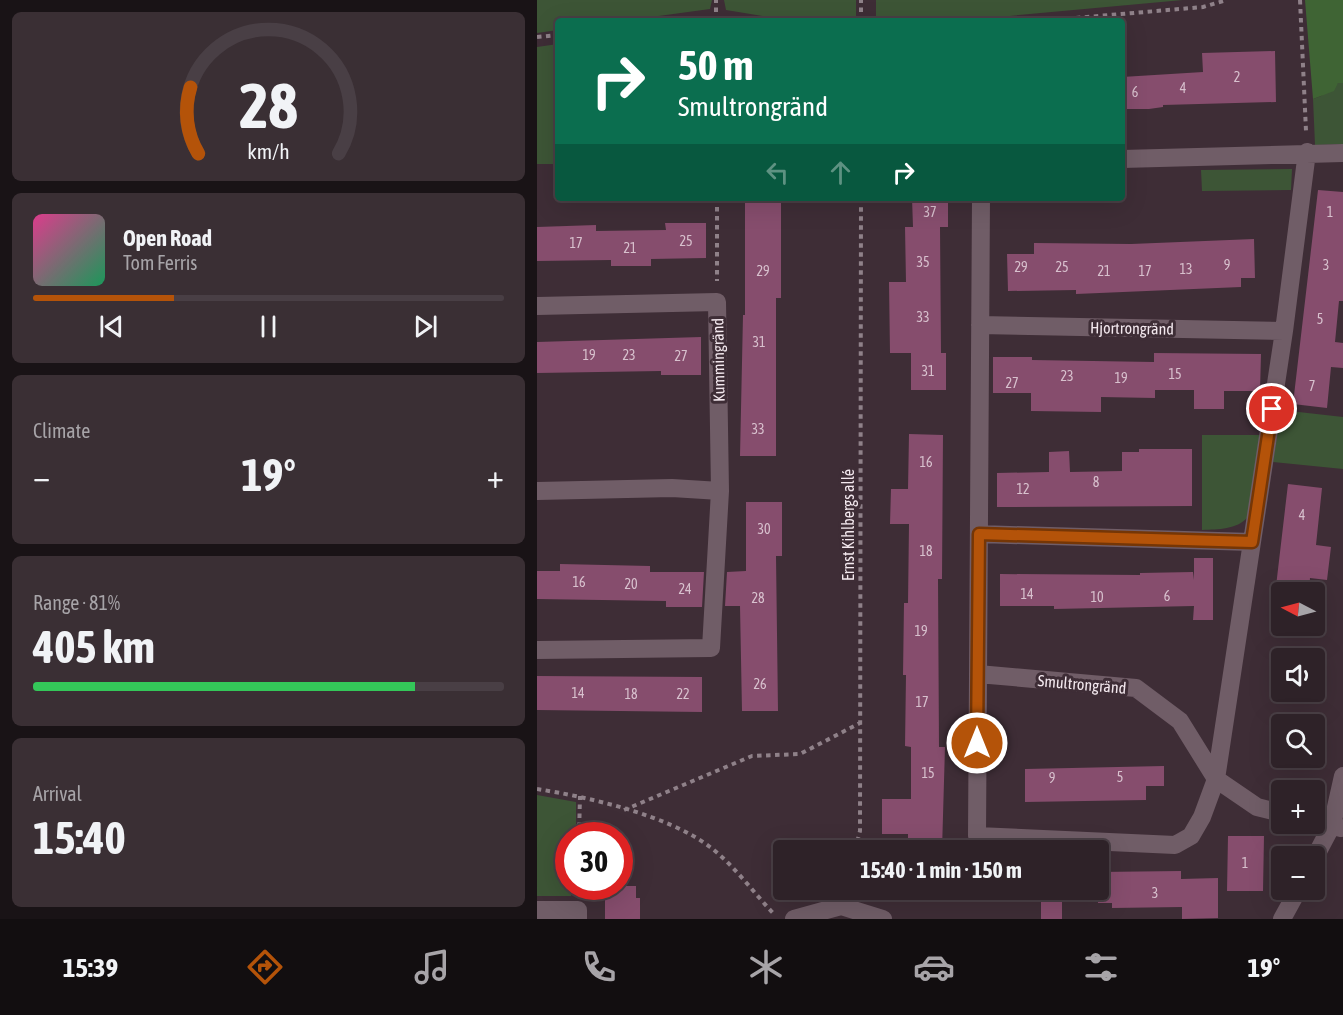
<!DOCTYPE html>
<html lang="en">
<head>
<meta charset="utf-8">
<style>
  body { margin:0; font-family:"Asap Condensed",sans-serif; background:#3a2f34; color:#f1f3f6; height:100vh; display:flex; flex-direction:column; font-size:22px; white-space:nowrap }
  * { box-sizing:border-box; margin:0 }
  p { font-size:20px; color:#a7a4a8 }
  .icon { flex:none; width:33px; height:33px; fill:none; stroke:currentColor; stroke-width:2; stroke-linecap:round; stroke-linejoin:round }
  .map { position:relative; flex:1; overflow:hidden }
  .details { display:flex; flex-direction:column; gap:12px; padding:12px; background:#191316; width:537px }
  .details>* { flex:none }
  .top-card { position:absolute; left:18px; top:18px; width:570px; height:183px; border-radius:6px; box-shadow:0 6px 24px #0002,0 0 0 2px #493f45; background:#0b6e4f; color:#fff; overflow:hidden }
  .needle { width:39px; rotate:276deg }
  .tools { position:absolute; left:734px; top:582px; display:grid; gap:12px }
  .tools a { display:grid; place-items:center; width:54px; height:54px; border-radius:6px; background:#2e2228; box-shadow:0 6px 24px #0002,0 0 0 2px #493f45; font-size:30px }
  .speed { position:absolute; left:18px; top:822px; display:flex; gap:12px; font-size:30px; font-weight:700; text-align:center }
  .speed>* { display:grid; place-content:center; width:78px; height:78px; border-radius:50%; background:#2e2228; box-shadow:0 6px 24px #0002,0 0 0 2px #493f45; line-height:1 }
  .speed .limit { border:9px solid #d22; background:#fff; color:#111 }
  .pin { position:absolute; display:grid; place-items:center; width:51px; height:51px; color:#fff; margin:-26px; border:3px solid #fff; border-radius:50%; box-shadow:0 2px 6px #0007 }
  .me { position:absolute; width:66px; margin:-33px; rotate:0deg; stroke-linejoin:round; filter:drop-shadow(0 0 4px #0008) }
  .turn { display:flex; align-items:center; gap:21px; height:126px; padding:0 24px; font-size:27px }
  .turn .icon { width:78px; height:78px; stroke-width:2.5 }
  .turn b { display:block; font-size:42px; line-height:51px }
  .lanes { display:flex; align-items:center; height:57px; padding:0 24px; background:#0003; justify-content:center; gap:30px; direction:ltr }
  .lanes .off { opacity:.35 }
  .big { font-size:45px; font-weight:700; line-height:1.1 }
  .details .tile { flex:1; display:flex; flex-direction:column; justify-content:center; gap:9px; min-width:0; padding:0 21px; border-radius:9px; background:#3a2f34 }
  .details .dial { align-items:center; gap:0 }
  .dial svg { height:156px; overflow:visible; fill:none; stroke:#493f45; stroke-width:7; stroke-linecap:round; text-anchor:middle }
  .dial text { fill:#f1f3f6; stroke:none }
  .song { display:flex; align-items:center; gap:18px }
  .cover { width:72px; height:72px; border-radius:9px; background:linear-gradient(135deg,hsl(330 70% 55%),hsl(150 70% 35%)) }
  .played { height:6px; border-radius:3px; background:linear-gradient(90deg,#b45309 30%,#493f45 30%) }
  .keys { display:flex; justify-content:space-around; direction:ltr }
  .heat { display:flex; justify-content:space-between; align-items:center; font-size:33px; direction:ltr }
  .charge { height:9px; border-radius:4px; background:linear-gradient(90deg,#34c759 81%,#493f45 0) }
  .trip { position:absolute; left:236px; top:840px; width:336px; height:60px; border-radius:6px; background:#2e2228; box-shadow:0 6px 24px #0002,0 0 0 2px #493f45; font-weight:700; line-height:60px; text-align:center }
  .tabs { display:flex; height:96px; justify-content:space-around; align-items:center; background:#120e10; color:#a7a4a8 }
  .tabs .icon { width:42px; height:42px }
  .tabs .active { color:#b45309 }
  .tabs b { font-size:27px; color:#f1f3f6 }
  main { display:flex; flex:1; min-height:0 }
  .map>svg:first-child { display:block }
  .green { fill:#3d5536 }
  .forest { fill:#3f6434 }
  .building { fill:#864d6d }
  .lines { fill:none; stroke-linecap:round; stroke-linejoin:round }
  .path { stroke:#8f8189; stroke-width:4; stroke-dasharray:4.5 4.5; stroke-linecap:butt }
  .street { stroke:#705d67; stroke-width:18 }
  .route-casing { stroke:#753606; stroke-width:15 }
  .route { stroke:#b45309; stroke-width:10 }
  .labels { text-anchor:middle; stroke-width:6; stroke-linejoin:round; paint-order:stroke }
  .number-label { font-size:14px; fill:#d8c1ce }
  .street-label { font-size:16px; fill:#f3e8ee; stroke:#3e2d36 }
</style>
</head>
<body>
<main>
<section class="details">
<div class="tile dial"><svg viewBox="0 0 100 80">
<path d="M14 69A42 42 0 1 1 86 69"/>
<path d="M14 69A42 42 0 0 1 10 35" stroke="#b45309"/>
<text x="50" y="56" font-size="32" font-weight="700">28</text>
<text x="50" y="72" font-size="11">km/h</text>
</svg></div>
<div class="tile">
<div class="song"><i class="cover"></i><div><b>Open Road</b><p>Tom Ferris</p></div></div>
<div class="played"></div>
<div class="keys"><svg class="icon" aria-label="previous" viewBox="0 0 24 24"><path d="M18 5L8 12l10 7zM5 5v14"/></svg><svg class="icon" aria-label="pause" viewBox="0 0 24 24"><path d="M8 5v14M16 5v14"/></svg><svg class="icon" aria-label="next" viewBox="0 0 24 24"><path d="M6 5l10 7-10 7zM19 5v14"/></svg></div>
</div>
<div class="tile"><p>Climate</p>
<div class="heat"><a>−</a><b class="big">19°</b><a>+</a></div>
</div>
<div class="tile"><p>Range · 81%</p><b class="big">405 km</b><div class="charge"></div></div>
<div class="tile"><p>Arrival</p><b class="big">15:40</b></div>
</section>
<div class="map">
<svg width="806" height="919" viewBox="0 0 806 919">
  <rect width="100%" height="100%" fill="#3e2d36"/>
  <path class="green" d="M0,0H175L173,9L85,21H21V30L0,33Z
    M187,0H319V21H255L189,10Z
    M339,0H646L417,21H339Z
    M21,44V164H0V47Z
    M801,83H806V144L778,145L776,99L784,96Z
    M755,169L754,190L665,191L664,170Z
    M744,410L806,417V469L736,462Z
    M665,435H726L711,517C699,530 682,529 665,530Z
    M0,795L39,802V835L32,836V886L37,887L34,896H0Z"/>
  <path class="forest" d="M768,0H806V83H801L797,91L776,99Z"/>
  <path class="building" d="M738,51L739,102L626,105V107L612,109H585V77L666,72L665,53Z
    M781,190L806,192V301H802L798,342L806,343V368L794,367L790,408L756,404Z
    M208,198H244V298H239V456H203L206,315H208Z
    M375,198H411V227H403L404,353H409V390H374V353H353L352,282H369L368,227H376Z
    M128,223H169V258L114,259V266H74V260L0,261V227L59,225V231L129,230Z
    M717,239L718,278H704V287L539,294V290L471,291L470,254H497V243L594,244Z
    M164,337V375H124V371L0,373V342Z
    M617,353L724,354L723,391H687V409H657V390H618V398L564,397V412L494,411V393H456V357H495V360L617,362Z
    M372,434L406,435L405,579H401L402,747H408L405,850H371V834H345V799H374V747L368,746L369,675H366L367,603H371L372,524H353L354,489H371Z
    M602,449H655V506L460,507V473L512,472V452L532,451L533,472L585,471V452H602Z
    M751,484L785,488L779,545L794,547L790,580L773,578L772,592H744V626H768V633L734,629Z
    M209,502H245V556H239L241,711H205L203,606H188L190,572L209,571Z
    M657,558H676V620H656L657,606L517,609V606H463V574L603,575V573L656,572L657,580Z
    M23,564L113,566V572H167L165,607H129V601L0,599V571H23Z
    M0,676L165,677V712L0,710Z
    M627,766V786H609V800L488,802V769Z
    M691,836H727L726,891H690Z
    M644,871V879L681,878V918L645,919V907L575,908V903H561V872Z
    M68,886H99V898H103V919H68Z
    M504,890H525V919H504Z"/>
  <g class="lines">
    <path class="path" d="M763,0L769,131
      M148,21L179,18L198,21
      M179,21V0
      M324,21V0
      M503,21L666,7L690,0
      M0,37L21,35
      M180,198V281
      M0,789C51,797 131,815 173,847C196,864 216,892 236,913
      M87,810L215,756L263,754L323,723
      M42,836L43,796
      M318,850L323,831L324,198"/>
    <path class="street" d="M585,159L806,153
      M444,198L440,836L638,845L654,836L665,817L679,779L747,331L770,152
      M0,306L180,302L183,491L174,648L0,650
      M443,325L747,331
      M0,491L135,488L183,491
      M442,534L715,542
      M441,674L599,688L643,721L679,779L720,807L744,813
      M777,821L804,828
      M777,859L795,825L806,776
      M0,910H41V919
      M257,919L304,906L346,919
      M745,919L761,890"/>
  </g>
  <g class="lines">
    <g class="route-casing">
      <path id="route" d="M440,743L442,534L715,542L735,409"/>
    </g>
    <use href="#route" class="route"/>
  </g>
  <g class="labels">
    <g class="number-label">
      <text x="700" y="82">2</text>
      <text x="646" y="93">4</text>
      <text x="598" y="97">6</text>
      <text x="393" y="217">37</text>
      <text x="793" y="217">1</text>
      <text x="149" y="246">25</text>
      <text x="39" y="248">17</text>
      <text x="93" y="253">21</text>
      <text x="386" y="267">35</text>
      <text x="690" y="270">9</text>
      <text x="789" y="270">3</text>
      <text x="484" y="272">29</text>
      <text x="525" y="272">25</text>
      <text x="649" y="274">13</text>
      <text x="226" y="276">29</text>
      <text x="567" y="276">21</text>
      <text x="608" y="276">17</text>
      <text x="386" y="322">33</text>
      <text x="783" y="324">5</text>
      <text x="222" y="347">31</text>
      <text x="52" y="360">19</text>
      <text x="92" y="360">23</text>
      <text x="144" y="361">27</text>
      <text x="391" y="376">31</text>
      <text x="638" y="379">15</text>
      <text x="530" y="381">23</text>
      <text x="584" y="383">19</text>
      <text x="475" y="388">27</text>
      <text x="775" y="391">7</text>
      <text x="221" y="434">33</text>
      <text x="389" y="467">16</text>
      <text x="559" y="487">8</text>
      <text x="486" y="494">12</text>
      <text x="765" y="520">4</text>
      <text x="227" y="534">30</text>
      <text x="389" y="556">18</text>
      <text x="42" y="587">16</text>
      <text x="94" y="589">20</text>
      <text x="148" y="594">24</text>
      <text x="490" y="599">14</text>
      <text x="630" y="601">6</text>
      <text x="560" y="602">10</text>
      <text x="221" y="603">28</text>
      <text x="384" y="636">19</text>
      <text x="223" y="689">26</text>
      <text x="41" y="698">14</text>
      <text x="94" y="699">18</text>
      <text x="146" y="699">22</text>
      <text x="385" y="707">17</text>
      <text x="391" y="778">15</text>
      <text x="583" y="782">5</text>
      <text x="515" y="783">9</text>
      <text x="708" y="868">1</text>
      <text x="618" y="898">3</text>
    </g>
    <g class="street-label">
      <text transform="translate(595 328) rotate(1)" y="6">Hjortrongränd</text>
      <text transform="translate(181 360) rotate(-91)" y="6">Kummingränd</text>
      <text transform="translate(311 525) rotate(-90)" y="6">Ernst Kihlbergs allé</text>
      <text transform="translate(545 684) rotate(5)" y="6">Smultrongränd</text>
    </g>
  </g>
</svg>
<div class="tools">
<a><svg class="needle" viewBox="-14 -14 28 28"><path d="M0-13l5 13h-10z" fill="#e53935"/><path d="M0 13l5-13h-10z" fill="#a7a4a8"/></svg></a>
<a><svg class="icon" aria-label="sound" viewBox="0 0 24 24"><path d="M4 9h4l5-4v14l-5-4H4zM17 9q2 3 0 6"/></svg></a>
<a><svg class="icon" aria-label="search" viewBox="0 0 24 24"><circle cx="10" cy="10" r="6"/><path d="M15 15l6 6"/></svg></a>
<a>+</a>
<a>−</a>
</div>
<div class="speed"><div class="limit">30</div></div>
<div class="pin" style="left:735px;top:409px;background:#d93025"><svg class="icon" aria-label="arrive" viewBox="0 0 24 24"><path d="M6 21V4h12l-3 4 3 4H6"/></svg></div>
<svg class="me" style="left:440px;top:743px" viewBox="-20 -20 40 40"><circle r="17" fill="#b45309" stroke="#fff" stroke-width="3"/><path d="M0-11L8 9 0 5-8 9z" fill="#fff"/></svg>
<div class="trip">15:40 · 1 min · 150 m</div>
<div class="top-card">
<div class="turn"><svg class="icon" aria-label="right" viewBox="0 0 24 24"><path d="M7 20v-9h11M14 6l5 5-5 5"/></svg><div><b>50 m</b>Smultrongränd</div></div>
<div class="lanes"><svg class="icon off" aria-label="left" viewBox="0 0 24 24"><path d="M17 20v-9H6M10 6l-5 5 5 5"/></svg><svg class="icon off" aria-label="ahead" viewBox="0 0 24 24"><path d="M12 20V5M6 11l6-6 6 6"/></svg><svg class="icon" aria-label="right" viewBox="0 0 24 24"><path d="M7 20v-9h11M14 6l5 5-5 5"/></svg></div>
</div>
</div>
</main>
<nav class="tabs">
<b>15:39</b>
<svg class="icon active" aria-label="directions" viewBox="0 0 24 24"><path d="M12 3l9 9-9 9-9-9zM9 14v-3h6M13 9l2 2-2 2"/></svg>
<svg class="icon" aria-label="music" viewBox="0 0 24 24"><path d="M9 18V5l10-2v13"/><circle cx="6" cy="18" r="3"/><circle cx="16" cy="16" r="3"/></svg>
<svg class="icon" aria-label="phone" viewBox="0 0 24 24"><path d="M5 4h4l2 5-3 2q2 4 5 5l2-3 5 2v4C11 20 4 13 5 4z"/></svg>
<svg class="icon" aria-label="climate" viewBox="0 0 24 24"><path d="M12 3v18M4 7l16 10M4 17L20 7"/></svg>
<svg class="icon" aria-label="car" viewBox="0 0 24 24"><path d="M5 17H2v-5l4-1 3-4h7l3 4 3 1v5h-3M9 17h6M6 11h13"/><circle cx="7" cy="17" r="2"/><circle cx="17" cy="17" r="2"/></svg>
<svg class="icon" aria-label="filters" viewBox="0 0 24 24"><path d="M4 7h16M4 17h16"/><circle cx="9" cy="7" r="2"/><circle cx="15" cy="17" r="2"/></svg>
<b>19°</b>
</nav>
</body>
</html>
